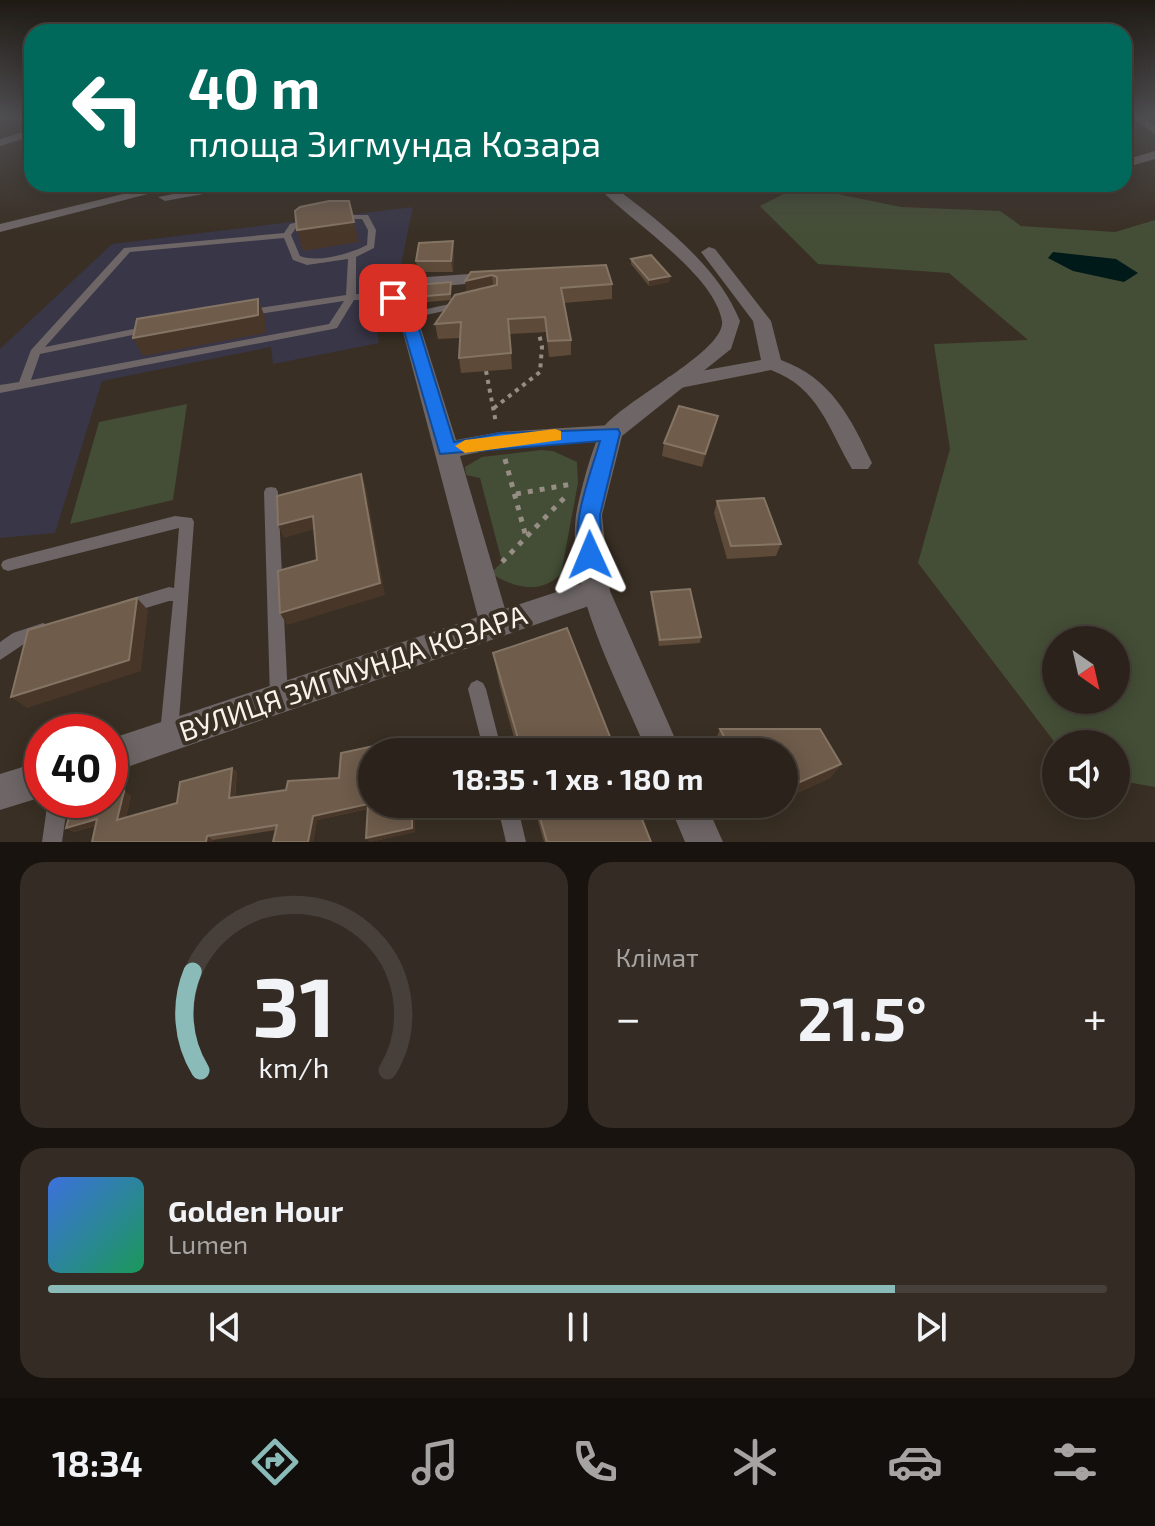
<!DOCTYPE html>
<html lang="uk">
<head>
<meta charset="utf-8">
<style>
  body { margin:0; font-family:"Exo 2",sans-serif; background:#332b24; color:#f1f3f6; height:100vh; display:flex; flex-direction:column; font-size:30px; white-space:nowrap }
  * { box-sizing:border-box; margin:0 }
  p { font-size:26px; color:#a6a4a3 }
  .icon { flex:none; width:44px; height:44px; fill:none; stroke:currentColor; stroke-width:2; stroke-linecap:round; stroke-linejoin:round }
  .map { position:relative; height:842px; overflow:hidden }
  .drawer { display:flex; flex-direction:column; gap:20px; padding:20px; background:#18130f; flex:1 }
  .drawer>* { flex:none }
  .guide { position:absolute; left:24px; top:24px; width:1108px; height:168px; border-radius:24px; box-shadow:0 4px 20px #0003,0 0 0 2px #47403a; background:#00695c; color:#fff; overflow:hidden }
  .needle { width:52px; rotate:146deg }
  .tools { position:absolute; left:1042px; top:626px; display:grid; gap:16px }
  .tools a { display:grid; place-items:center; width:88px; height:88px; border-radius:50%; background:#2b231b; box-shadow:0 4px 20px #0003,0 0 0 2px #47403a; font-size:40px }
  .speed { position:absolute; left:24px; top:714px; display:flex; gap:16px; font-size:40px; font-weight:700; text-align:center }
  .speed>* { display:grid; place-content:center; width:104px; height:104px; border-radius:50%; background:#2b231b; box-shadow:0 4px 20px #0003,0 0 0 2px #47403a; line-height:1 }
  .speed .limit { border:12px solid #d22; background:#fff; color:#111 }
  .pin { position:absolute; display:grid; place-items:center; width:68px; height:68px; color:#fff; margin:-34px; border-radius:16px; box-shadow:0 4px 12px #0006 }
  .me { position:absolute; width:88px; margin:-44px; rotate:359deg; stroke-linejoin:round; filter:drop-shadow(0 0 6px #0008) }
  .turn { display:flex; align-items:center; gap:28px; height:168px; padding:0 32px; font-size:36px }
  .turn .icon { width:104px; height:104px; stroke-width:2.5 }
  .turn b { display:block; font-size:56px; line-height:68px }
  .big { font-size:60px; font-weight:700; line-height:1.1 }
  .drawer .card { flex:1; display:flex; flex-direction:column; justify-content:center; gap:12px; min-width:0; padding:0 28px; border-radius:24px; background:#332b24 }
  .drawer .dial { align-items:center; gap:0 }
  .dial svg { height:208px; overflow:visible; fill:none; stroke:#47403a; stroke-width:7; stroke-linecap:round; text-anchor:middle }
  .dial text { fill:#f1f3f6; stroke:none }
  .song { display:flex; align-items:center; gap:24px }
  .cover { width:96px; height:96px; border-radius:12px; background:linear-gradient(135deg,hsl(220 70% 55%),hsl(150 70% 35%)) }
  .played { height:8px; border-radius:4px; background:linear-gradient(90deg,#8bbbb9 80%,#47403a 80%) }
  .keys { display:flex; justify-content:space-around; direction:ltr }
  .heat { display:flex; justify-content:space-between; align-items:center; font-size:44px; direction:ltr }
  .drawer .tiles { flex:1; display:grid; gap:20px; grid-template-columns:1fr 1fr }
  .card:last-child { grid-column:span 2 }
  .trip { position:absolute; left:358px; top:738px; width:440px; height:80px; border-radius:40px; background:#2b231b; box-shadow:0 4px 20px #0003,0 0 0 2px #47403a; font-weight:700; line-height:80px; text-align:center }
  .tabs { display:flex; height:128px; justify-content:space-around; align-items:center; background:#110e0b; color:#a6a4a3 }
  .tabs .icon { width:56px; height:56px }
  .tabs .on { color:#8bbbb9 }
  .tabs b { font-size:36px; color:#f1f3f6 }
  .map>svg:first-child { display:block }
  .commercial { fill:#393647 }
  .green { fill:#444e36; fill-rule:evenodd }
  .water { fill:#001a1a }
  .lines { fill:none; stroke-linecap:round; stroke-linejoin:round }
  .path-far1 { stroke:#968e85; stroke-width:4; stroke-dasharray:4 5; stroke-linecap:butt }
  .path { stroke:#968e85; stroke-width:5; stroke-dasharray:5 7; stroke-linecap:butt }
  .service { fill:#6d6566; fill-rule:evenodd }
  .minor { fill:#6d6566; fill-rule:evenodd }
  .tertiary { fill:#6d6566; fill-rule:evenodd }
  .wall { fill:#5e4a38 }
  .shaded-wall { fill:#483728 }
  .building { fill:#6f5c4b; stroke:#847464; stroke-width:2 }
  .route { fill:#1a73e8; stroke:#114b97; stroke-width:2 }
  .slow { fill:#f59e0b }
  .labels { text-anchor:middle; stroke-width:8; stroke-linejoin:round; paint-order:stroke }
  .near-street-label { font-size:28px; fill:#faf3ec; stroke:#392f24 }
</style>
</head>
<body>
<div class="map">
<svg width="1155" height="842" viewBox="0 0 1155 842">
  <rect width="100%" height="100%" fill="#392f24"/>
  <path class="commercial" d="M413,207L396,288L373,291L371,295L379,343L273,364L271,347L102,381L55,533L0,538V349L112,244Z"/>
  <path class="green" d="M799,186L901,207L1000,211L1021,226L1115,232L1155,220V787L1116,780V744H1056L918,563L950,449L934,344L1028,340L949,273L818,264L760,206ZM1056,640H1116V700H1056Z
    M187,404L173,500L70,524L99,422Z
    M541,450L553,451L577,462L578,483L561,574C540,595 513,588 491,573L502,562L480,478L466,475L465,467L482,457Z"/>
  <path class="water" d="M1053,252L1116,259L1138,273L1124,282L1073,271L1048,258Z"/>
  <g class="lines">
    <path class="path-far1" d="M486,371L496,423
      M494,408L540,372L542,347L538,329"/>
    <path class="path" d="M505,459L526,537
      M516,494L572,484
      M502,562L568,494"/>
    <path class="service" d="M333,215H368L376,230L374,248L356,257V294L393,295L396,296V300H354L337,328L333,329L0,393V385L19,382L31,350L124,248L284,233L290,224L310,219L314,221L313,223L296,228L291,235L300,256C319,263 349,254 367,245L368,230L362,219H336L332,217ZM284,238L293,260L307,265L348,259L346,295L246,310L241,313L246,316L344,301L329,324L31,380L40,354L152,331V327L148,326L45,347L130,252Z
      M459,302L464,305L462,307L408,319L403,316L408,313Z
      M271,487L276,488L278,492L288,698L285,704L279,707L273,704L270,698L264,492L266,488Z
      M175,516L192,518L194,522L178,733L176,740L169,742L162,740L160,733L173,601H169L126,614L120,612L118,607L120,602L126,600L169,587L174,588L179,528L8,571L3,569L1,565L3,561L8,559Z
      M43,623L49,626L51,631L49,636L24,644L0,660V642L13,633Z
      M477,680L483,683L486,689L502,752H484L468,689L471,683Z
      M48,800H68L62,842H42Z
      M497,804H517L526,842H506Z"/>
    <path class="minor" d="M1129,116H1141L1155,126V134Z
      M32,129V136L0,146V139Z
      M1155,151V159L1124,168V160Z
      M164,184H187L0,232V224Z
      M225,184H259L165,201L158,197Z
      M638,184H669L613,196L606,192Z
      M709,247L715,249L771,321L781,360C831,378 851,418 872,463L868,469H852C828,428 819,388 771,370L675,389L668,387L665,382L668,377L761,360L753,321L701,252Z
      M497,272L505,277L503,281L417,288L403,299L417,316L456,440L500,432L611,425L622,433L611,441L500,448L460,456L505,609L596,579L606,582L610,591L606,600L110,773V739L478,617L399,317L384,298L413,278Z
      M42,761V797L0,810V774Z"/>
    <path class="tertiary" d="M595,184H610C658,220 717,264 740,321L731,349L622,436L602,515L610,591L681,752H647C619,683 566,591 576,515C579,497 593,442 603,428C622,401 726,351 722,321C714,273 627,219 595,184Z
      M669,804H706L723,842H685Z"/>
  </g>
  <path class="wall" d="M453,241L454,253L453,272H418L416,261Z
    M631,259L670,276L669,282L649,286L631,264Z
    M471,272L612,284V299L564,303L571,340V355L549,357L546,332L510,334L512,369L461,373L459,358L460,338L438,339L435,324L466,293Z
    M451,282V300L416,303L415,297Z
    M718,416L715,428L702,467L662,456L664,443Z
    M717,501L781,544L776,556L727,559L714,513Z
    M651,592L701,637L700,643L659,646L651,598Z
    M493,653L616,752H518L499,683Z
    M720,729L841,764L830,778L784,799V752H718L714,744Z
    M411,738L414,743V752H372V804H414L415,832L370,842L366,838L368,809L317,820L313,842H273L276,830L213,840V842H92L95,826L74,832L66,828L72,806L93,800H110V795L124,791L131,796L126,817L177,803L180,782L232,768L237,772L235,797L286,790L288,781L339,778L341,753Z
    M533,804H636L651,842H544Z
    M743,804H772L748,815Z"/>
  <path class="shaded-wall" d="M354,222L359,242L303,251L297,230Z
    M453,241L454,253L453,272L451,261Z
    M492,275L494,290L467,296L465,281Z
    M670,276L669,282L649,286V280Z
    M258,299L265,317L266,333L143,356L133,338Z
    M718,416L715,428L702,467L705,454Z
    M361,474L366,487L385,595L287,625L280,613L380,583Z
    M313,516L319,528L284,538L278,525Z
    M137,598L148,610L141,671L27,708L11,697Z
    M841,764L830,778L784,799V789Z
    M232,768L237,772L234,802L229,798Z
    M124,791L131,796L125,824L117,820Z
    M368,804L371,808L317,820L313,842H308L313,816Z
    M412,804H414L415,832L370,842L366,838Z
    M755,804H772L748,815Z
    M97,819L104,823L74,832L66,828Z
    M207,836L213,840V842H206Z"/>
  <path class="building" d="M329,201H349L354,222L297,230L295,211L300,207Z
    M453,241L451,261H416L419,243Z
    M651,255L670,276L649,280L631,259Z
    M606,265L612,284L561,288L571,340L548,341L545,317L508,319L511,353L459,358L461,322L435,324L455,295L497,285V277L492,275L465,281L471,272Z
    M451,282L450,294L415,297L417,285Z
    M258,299V315L133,338L137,319Z
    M679,406L718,416L705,454L664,443Z
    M361,474L380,583L280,613L278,571L317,560L313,516L278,525L277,496Z
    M764,498L781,544L731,546L717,501Z
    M690,589L701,637L660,640L651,592Z
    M137,598L129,660L11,697L28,630Z
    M567,628L616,752H522L493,653Z
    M720,729H820L841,764L784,789V752H732Z
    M411,738V752H372V804H412V828L366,838L368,804L313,816L308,842H273L277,825L207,836L206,842H92L97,819L66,828L72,806L93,800H110V795L124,791L117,820L177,803L180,782L232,768L229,798L286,790L288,781L339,778L341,753Z
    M536,804H636L651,842H547Z"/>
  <linearGradient id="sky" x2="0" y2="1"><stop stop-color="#1f1a14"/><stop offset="0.5" stop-color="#4e4d50"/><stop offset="1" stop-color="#4e4d50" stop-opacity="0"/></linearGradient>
  <rect width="1155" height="234" fill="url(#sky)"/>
  <path class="route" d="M388,295H398L415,316L454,442L500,433L618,429L620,433L600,515L602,555L598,562H582C567,531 591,473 600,441L440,454L400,317L386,298Z"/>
  <path class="slow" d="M555,429L561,431V440L465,453L455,446L465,440Z"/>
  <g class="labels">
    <g class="near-street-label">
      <text transform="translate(353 673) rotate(-19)" y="10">ВУЛИЦЯ ЗИГМУНДА КОЗАРА</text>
    </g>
  </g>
</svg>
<div class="tools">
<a><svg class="needle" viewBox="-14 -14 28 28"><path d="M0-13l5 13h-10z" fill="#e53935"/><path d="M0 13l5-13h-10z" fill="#a6a4a3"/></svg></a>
<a><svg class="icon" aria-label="sound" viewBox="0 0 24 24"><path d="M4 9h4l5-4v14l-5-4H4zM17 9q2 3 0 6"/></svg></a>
</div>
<div class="speed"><div class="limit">40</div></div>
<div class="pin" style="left:393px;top:298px;background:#d93025"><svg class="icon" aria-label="arrive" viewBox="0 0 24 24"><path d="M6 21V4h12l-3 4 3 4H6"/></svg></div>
<svg class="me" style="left:590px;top:555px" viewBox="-20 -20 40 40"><path d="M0-17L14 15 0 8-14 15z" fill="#1a73e8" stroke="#fff" stroke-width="4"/></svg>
<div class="trip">18:35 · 1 хв · 180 m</div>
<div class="guide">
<div class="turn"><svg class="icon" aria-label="left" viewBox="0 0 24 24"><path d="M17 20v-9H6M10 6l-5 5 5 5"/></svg><div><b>40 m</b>площа Зигмунда Козара</div></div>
</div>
</div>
<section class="drawer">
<div class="tiles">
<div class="card dial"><svg viewBox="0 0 100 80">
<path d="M14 69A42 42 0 1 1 86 69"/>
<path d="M14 69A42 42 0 0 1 11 31" stroke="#8bbbb9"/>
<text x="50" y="56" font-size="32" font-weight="700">31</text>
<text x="50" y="72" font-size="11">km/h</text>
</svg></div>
<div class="card"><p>Клімат</p>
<div class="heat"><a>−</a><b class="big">21.5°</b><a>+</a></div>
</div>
<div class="card">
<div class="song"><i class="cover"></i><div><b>Golden Hour</b><p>Lumen</p></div></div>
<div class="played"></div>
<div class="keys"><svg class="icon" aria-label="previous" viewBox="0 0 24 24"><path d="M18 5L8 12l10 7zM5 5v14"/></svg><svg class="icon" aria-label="pause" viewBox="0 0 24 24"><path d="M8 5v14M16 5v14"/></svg><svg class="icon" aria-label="next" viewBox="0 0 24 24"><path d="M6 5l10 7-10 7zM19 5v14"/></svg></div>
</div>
</div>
</section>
<nav class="tabs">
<b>18:34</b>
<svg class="icon on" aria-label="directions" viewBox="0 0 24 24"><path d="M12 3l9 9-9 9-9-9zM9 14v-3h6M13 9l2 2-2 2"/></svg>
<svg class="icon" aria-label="music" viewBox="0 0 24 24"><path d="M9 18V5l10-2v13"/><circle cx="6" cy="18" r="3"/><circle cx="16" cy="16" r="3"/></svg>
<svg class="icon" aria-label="phone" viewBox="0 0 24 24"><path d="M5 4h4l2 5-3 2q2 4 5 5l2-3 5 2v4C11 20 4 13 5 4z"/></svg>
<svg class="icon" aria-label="climate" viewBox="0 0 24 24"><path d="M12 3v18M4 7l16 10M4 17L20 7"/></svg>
<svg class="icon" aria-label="car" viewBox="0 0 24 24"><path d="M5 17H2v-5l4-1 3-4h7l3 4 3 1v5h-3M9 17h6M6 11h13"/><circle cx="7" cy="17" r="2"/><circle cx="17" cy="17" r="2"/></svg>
<svg class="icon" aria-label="filters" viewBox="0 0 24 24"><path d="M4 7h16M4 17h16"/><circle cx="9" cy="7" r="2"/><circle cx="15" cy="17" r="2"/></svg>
</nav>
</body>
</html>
